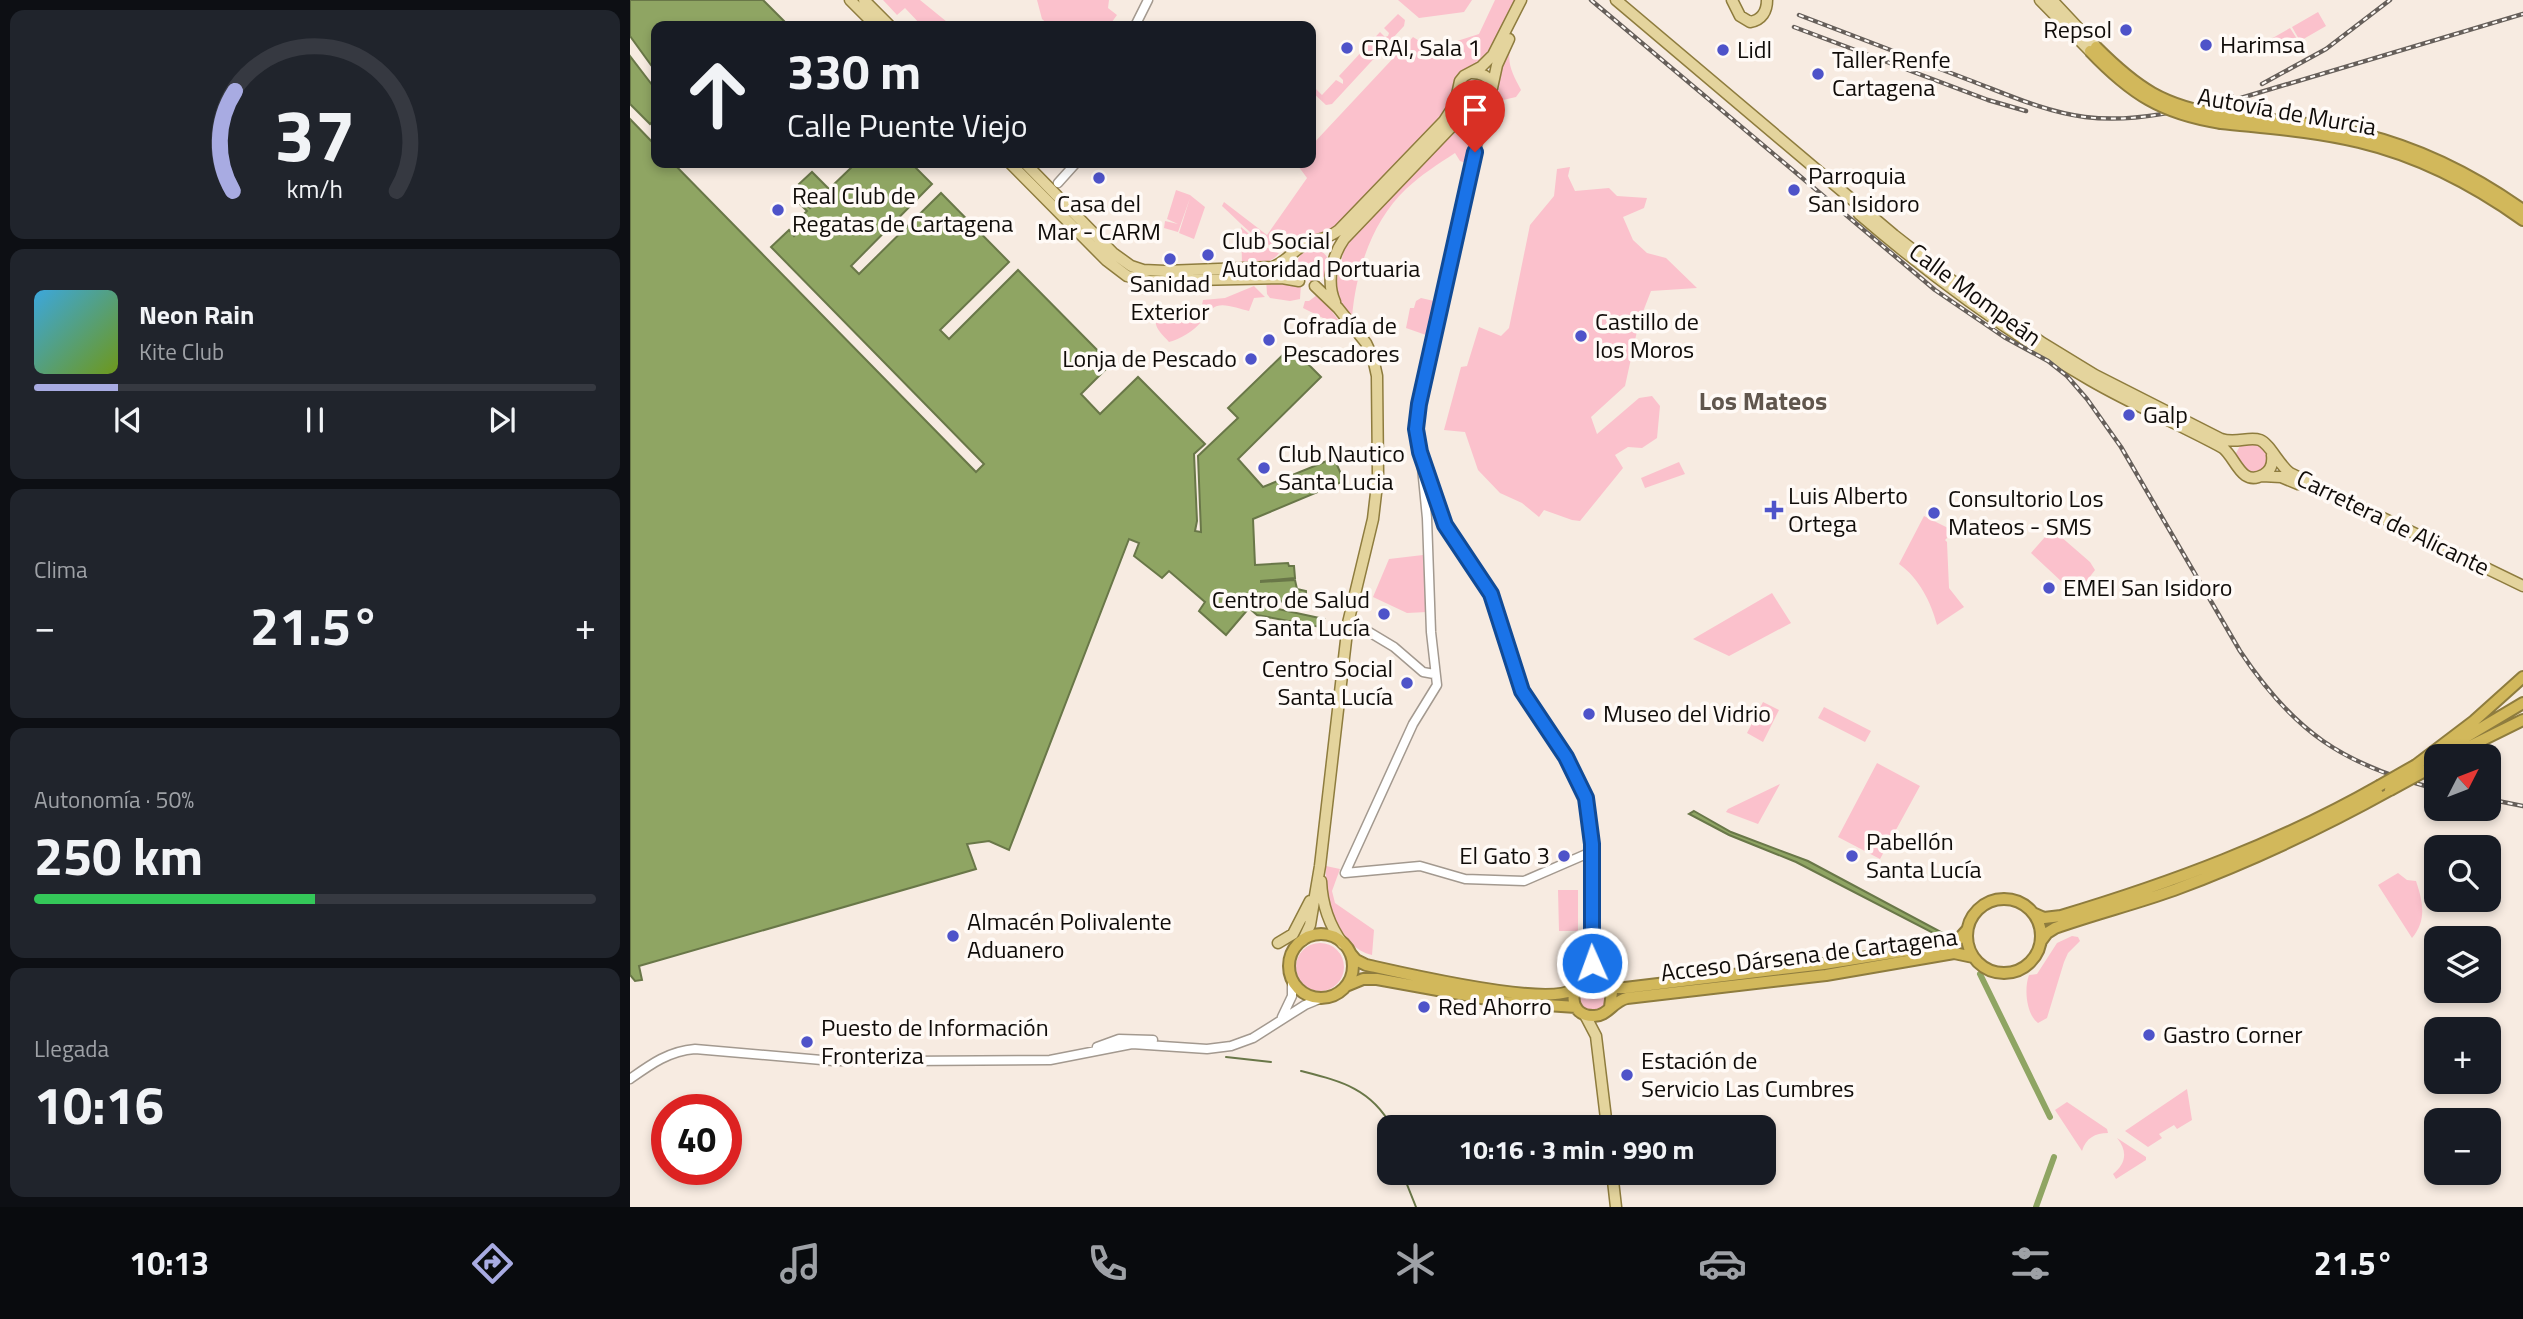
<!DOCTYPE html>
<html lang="es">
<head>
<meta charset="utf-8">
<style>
  body { margin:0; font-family:"Titillium Web",sans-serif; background:#20242c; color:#f1f3f6; height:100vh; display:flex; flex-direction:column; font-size:26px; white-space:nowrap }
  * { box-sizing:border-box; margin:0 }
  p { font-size:23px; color:#9ea1a6 }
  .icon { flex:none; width:38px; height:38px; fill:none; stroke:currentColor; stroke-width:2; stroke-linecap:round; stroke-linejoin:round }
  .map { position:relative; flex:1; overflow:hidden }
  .sheet { display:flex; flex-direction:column; gap:10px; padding:10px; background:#0d0f14; width:630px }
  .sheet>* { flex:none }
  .guide { position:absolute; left:21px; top:21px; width:665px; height:147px; border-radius:14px; box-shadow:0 4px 10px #0003; background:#171b24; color:#f1f3f6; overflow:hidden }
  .needle { width:46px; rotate:48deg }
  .fabs { position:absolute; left:1794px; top:744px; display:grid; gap:14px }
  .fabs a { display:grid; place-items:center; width:77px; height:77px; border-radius:14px; background:#171b24; box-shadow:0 4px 10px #0003; font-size:35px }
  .speed { position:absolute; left:21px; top:1094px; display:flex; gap:14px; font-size:35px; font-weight:700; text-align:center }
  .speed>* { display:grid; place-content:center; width:91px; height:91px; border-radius:50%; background:#171b24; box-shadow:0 4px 10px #0003; line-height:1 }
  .speed .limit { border:10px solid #d22; background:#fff; color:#111 }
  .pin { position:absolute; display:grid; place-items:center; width:60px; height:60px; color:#fff; margin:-72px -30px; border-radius:50% 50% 50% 0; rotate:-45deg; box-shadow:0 0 7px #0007 }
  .pin .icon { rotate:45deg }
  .me { position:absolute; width:77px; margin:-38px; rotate:358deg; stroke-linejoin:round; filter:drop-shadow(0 0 5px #0008) }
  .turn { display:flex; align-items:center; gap:24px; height:147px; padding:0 21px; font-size:32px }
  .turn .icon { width:91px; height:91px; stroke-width:2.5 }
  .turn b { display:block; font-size:49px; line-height:60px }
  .big { font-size:52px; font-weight:700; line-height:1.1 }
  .sheet .tile { flex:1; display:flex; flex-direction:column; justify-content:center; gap:10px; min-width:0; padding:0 24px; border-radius:14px; background:#20242c }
  .sheet .dial { align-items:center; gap:0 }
  .dial svg { height:182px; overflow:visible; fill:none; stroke:#363941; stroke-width:7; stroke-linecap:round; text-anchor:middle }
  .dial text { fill:#f1f3f6; stroke:none }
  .song { display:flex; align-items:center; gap:21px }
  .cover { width:84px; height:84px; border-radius:10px; background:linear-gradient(135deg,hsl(200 70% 55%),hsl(80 70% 35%)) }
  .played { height:7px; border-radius:4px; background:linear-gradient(90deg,#a8abe2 15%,#363941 15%) }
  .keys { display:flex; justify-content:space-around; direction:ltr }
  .heat { display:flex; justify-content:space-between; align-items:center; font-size:38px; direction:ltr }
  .charge { height:10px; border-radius:5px; background:linear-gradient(90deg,#34c759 50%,#363941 0) }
  .trip { position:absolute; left:747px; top:1115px; width:399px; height:70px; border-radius:14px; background:#171b24; box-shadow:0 4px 10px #0003; font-weight:700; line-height:70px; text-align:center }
  .dock { display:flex; height:112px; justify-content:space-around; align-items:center; background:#090b0e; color:#9ea1a6 }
  .dock .icon { width:49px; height:49px }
  .dock .active { color:#a8abe2 }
  .dock b { font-size:32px; color:#f1f3f6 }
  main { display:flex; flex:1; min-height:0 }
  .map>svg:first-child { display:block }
  .green { fill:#fbc1cc }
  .water { fill:#8fa563; stroke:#697748; stroke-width:2 }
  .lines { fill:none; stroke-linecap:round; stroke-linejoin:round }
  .stream { stroke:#697748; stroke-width:2 }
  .canal { stroke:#8fa563; stroke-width:6 }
  .minor-casing { stroke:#a3998f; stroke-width:11 }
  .major-casing { stroke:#8e7c3e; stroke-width:13 }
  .highway-casing { stroke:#8e7c3e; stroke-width:14 }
  .minor { stroke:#fff; stroke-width:8 }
  .major { stroke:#e4d49d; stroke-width:10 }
  .highway { stroke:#d2b85b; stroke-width:10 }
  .rail-casing { stroke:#665f5a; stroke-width:4.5 }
  .rail { stroke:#fffaf6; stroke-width:2; stroke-dasharray:5; stroke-linecap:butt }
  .highway-bridge-casing { stroke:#8e7c3e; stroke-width:14; stroke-linecap:butt }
  .highway-bridge { stroke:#d2b85b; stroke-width:10 }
  .route-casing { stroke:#114b97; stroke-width:18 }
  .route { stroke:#1a73e8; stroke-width:12 }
  .poi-dot { fill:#4e53c9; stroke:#fffaf6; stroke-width:2.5 }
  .labels { text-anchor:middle; stroke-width:7; stroke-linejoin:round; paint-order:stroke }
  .poi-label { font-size:24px; fill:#100c09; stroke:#fffaf6; text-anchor:start }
  .street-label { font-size:24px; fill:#100c09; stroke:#fffaf6 }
  .neighbourhood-label { font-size:26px; font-weight:bold; fill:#60564d; stroke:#fffaf6 }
</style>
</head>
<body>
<main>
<section class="sheet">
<div class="tile dial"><svg viewBox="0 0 100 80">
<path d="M14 69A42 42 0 1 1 86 69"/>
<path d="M14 69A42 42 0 0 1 15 25" stroke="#a8abe2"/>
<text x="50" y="56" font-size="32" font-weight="700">37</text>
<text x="50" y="72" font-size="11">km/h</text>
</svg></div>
<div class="tile">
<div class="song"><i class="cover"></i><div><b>Neon Rain</b><p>Kite Club</p></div></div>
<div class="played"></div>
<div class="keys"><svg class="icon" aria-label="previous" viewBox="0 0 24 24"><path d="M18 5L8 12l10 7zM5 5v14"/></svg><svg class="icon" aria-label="pause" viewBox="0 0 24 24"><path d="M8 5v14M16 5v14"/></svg><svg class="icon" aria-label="next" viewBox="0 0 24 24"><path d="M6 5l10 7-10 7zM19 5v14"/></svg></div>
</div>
<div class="tile"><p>Clima</p>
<div class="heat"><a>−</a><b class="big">21.5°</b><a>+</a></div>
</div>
<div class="tile"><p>Autonomía · 50%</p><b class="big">250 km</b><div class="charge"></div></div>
<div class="tile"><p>Llegada</p><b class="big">10:16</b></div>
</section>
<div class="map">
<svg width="1893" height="1207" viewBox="0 0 1893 1207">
  <rect width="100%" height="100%" fill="#f7ebe1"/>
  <path class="green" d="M253,0H290L322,26H292L275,8L267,15Z
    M407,0H479L478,8L487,15L479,26H420L412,19Z
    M768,0H842L834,12L789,18Z
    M865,0H887L862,49L848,64L810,118L698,234L673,239L654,250C630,246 610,222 592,206L594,202L637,235L677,178L666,163H681V146L783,37L802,49L849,34Z
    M1688,12L1696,26L1670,41L1662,27Z
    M768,14L775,20L774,26L702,104L696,105L681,91V84L692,95L706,80L713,84V80L709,76L750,32L755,37L758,36L759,33L754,28Z
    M1660,28L1669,42L1642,57L1634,43Z
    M881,46C876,64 883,74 891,90L886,97L873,100L868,97C868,79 873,61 881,46Z
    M834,128L840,133L842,138L836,163L830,161L825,153C808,164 791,175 776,189C742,221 726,271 722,317L709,301L705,287L715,246L823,131Z
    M940,167L938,176L945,191L979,188L987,196L1017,198L1014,208L993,217L1003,240L1017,253L1036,258L1067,288L1021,291L1009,322L995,386L961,417L967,434L1009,398L1022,396L1030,406L1027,438L1012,448L998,447L985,455L993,468L950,521L942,520L914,510L909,517L892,503L870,493L848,470L835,432L814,430L831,367L837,366L849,327L871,336L879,328L900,225L924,196L927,169Z
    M546,190L560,195L575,207L564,239L549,233L560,198L548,232L534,228L535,221L548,224L537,219Z
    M611,227L633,246L649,253C641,265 626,262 612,263Z
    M667 265a16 16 0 1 1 32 0a16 16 0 1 1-32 0Z
    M636,279L671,284L670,299L660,301L640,298L637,294Z
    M624,286L635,297L624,298L619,311C610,309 595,303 587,306C580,308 576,317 571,322C564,331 550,339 539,342C531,333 521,326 528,313L534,311L552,322L570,315L573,300L595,298Z
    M687,295L692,297L713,327L714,337L695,319L673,308L675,301H679Z
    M791,298L804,301L796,335L776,328L780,308H784L786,301Z
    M1621,439L1639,447L1638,471L1616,476L1605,455L1611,444Z
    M1049,462L1055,474L1015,488L1011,478Z
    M1294,516L1324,531L1315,540L1317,542L1319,588L1334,607L1307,625C1301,602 1289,578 1269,564Z
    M1422,529L1460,562L1465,570L1446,595L1401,553Z
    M793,555L797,612L777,613L743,597L759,559Z
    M1142,593L1161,623L1099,656L1063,639Z
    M1133,702L1149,710L1133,742L1117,733Z
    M1194,707L1241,731L1235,742L1188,718Z
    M1247,763L1290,786L1250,859L1208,837Z
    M1150,784L1128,824L1096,812L1098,809Z
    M696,866L710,869L702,891L705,903L744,930L742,955C706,946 694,898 696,866Z
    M1768,873L1777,880L1786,881C1793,902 1797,920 1782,938L1748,885Z
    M928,890H948V931H929Z
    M1442,936L1448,937L1450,941L1438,953L1434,962L1417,1018L1408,1023C1396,1014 1394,988 1399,975L1407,974L1427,943Z
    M666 967a24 24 0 1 1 48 0a24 24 0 1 1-48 0Z
    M948 997a15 15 0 1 1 30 0a15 15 0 1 1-30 0Z
    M1557,1089L1562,1120L1547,1129L1544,1125L1529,1134L1532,1138L1518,1147L1495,1131Z
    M1437,1102L1477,1129L1478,1133C1465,1133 1456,1138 1452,1151L1425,1110Z
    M1487,1138L1516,1157V1160L1486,1179L1483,1174C1496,1164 1498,1151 1487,1138Z"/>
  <path class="water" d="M0,0H133L159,26H26V72L0,36Z
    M0,56L26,90V118L20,124L0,104Z
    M0,119L26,146V163H43L346,472L354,464L141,247L159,230L164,236L174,226L168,220L177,211L167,201L171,198L180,208L186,202L169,184L182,172L199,189L226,163H281L302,184L221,266L229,274L311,193L379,262L310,330L319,339L388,270L481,364L451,394L470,414L508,377L575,444L564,454L567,521L565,531L571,532L568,456L608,418L598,408L661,347L691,377L608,459L633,487L704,458L714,481L623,519L625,565L658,563L659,566H664L665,578L631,581V582L665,580L667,589L676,591V593L667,594L663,604L636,598L634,606L694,619L690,627L627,615L619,608L596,635L569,611L575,602L539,571L532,578L504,556L509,543L499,539L379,850L359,841L337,844L346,869L9,966L12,980L5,981L0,975Z
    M1064,811L1101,832L1178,861L1311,932L1305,934L1166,862L1099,835L1059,814Z"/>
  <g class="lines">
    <path class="stream" d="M596,1057L641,1062
      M671,1071C710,1081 741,1088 762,1127
      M772,1172L786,1207"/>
    <path class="canal" d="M1350,974L1420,1117
      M1406,1207L1424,1157"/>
    <g class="minor-casing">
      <path id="minor" d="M505,26L518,0
        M854,104L853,120L787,417L797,518L801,632L807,685L783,724L715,873L790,866L835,879L894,881L961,852
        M844,106L847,134
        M822,127L836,125L847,134
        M428,183L446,163
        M795,468L817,528L863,598L894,695L936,757L954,790L959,815L962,844L961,954L963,967L971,978
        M719,620L764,647L793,672L804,674
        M652,1017L662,996V979
        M467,1047L489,1039L523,1040
        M0,1079C21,1064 39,1051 65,1049L203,1061H272L420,1060L502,1044L577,1049L601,1046L623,1038L675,1005L692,998"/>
    </g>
    <g class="major-casing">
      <path id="major" d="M220,0L246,26
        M234,0L260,26
        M986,0L1264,235L1342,296L1411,342L1465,375L1591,439C1606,444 1619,436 1630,440C1640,444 1649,465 1660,473L1893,586
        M1102,0L1110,16L1120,22C1132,20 1137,11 1137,0
        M1410,0L1460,51
        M1422,0L1466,47
        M862,88L867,65L879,39
        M828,93C845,133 885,74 842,73
        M380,163L476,260L497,276L519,281L652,278L669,281
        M395,163L483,253L501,266L513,270L535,271L643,267C657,261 661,253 672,246C684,239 695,241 709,230L814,121L825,104L830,81L834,76L851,67L863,55L891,0
        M1229,214C1301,276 1377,332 1460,380C1503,405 1549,424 1593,448C1606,458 1611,487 1633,475C1641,471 1643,463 1642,455
        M705,302C696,282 702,256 714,239L826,122L844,106
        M1632,476L1651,477L1668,484
        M691,881C692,904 699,925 713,944
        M673,940L680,925L690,866L718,623L743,519L748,476L747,376L743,358L736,343L708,308L685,286
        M648,943L663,934L680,901
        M955,1015L966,1036L977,1127
        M982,1172L986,1207"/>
    </g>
    <g class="highway-casing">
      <path id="highway" d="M1592,115C1639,120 1686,123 1732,134C1789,148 1845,176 1893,210
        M1591,123C1637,128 1684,131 1729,142C1788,156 1844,185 1893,220
        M1816,749L1893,703
        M1820,756L1893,720
        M1786,765L1844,721L1893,677
        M1791,773L1806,764
        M1337 936a37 37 0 1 1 74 0a37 37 0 1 1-74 0Z
        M1403,913L1414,918L1431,916C1541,883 1649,843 1749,786
        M659 966a32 32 0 1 1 64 0a32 32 0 1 1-64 0Z
        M1411,941L1417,933L1425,928C1464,914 1505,904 1544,890C1619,862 1690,829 1760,790
        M720,953L726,960L736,965C772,973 919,1008 944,989
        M716,986L733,979H747L874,1002L946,1007
        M980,986L984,988H995L1194,964L1318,944L1329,939L1337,930
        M980,1007L982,992L974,980L958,977C938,985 938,1016 963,1016C977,1017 983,1001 997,998L1196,975L1324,953L1343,957"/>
    </g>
    <use href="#minor" class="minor"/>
    <use href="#major" class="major"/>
    <use href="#highway" class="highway"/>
    <g class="rail-casing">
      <path id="rail" d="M961,0L1305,290L1374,337L1418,361L1437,376L1457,399L1491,447L1610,651C1664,732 1712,764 1806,789
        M1169,15C1226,37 1282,58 1339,80C1376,94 1415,112 1455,117C1505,123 1555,111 1602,96
        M1164,27L1358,100L1396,111
        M1632,84L1696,49L1760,0
        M1594,103L1893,14
        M1858,799L1893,806"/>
    </g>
    <use href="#rail" class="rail"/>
    <g class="highway-bridge-casing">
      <path id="highway-bridge" d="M1466,47C1507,88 1533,106 1592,115
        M1460,51C1501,94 1532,114 1591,123
        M1749,786L1786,765
        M1760,790L1791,773"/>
    </g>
    <use href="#highway-bridge" class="highway-bridge"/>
  </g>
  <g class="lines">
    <g class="route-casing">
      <path id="route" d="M845,152L789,404L786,429L790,452L815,525L861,594L892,691L936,757L956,798L962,844V963"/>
    </g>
    <use href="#route" class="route"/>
  </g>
  <g class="poi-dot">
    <circle cx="1496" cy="30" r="7"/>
    <circle cx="1576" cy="45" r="7"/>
    <circle cx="717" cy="48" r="7"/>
    <circle cx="1093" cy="50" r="7"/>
    <circle cx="1188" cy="74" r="7"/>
    <circle cx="469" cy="178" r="7"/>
    <circle cx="1164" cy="190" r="7"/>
    <circle cx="148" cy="210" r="7"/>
    <circle cx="578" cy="255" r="7"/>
    <circle cx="540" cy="259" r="7"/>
    <circle cx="951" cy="336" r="7"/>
    <circle cx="639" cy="340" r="7"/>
    <circle cx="621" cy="359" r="7"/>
    <circle cx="1499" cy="415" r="7"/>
    <circle cx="634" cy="468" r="7"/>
    <path d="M1140.5 499.5h7v7h7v7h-7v7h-7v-7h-7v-7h7z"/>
    <circle cx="1304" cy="513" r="7"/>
    <circle cx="1419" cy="588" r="7"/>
    <circle cx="754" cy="614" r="7"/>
    <circle cx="777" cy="683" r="7"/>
    <circle cx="959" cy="714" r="7"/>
    <circle cx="934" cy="856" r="7"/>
    <circle cx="1222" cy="856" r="7"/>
    <circle cx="323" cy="936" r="7"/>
    <circle cx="794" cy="1007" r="7"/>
    <circle cx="1519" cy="1035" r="7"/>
    <circle cx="177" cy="1042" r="7"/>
    <circle cx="997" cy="1075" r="7"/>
  </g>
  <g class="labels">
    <g class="poi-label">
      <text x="1482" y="38" text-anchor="end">Repsol</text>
      <text x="1590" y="53">Harimsa</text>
      <text x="731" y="56">CRAI, Sala 1</text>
      <text x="1107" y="58">Lidl</text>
      <text x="1202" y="68">Taller Renfe<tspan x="1202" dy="28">Cartagena</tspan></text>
      <text x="1178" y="184">Parroquia<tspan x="1178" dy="28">San Isidoro</tspan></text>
      <text x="162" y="204">Real Club de<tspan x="162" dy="28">Regatas de Cartagena</tspan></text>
      <text x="469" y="212" text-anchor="middle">Casa del<tspan x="469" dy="28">Mar - CARM</tspan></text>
      <text x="592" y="249">Club Social<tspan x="592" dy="28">Autoridad Portuaria</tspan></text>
      <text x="540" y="292" text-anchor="middle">Sanidad<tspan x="540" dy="28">Exterior</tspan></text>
      <text x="965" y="330">Castillo de<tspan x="965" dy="28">los Moros</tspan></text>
      <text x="653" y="334">Cofradía de<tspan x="653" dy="28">Pescadores</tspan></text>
      <text x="607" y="367" text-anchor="end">Lonja de Pescado</text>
      <text x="1513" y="423">Galp</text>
      <text x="648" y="462">Club Nautico<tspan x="648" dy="28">Santa Lucia</tspan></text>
      <text x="1158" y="504">Luis Alberto<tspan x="1158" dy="28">Ortega</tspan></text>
      <text x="1318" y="507">Consultorio Los<tspan x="1318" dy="28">Mateos - SMS</tspan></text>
      <text x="1433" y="596">EMEI San Isidoro</text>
      <text x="740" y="608" text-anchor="end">Centro de Salud<tspan x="740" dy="28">Santa Lucía</tspan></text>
      <text x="763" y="677" text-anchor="end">Centro Social<tspan x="763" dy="28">Santa Lucía</tspan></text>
      <text x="973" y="722">Museo del Vidrio</text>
      <text x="1236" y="850">Pabellón<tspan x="1236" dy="28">Santa Lucía</tspan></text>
      <text x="920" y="864" text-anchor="end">El Gato 3</text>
      <text x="337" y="930">Almacén Polivalente<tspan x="337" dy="28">Aduanero</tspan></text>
      <text x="808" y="1015">Red Ahorro</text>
      <text x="191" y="1036">Puesto de Información<tspan x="191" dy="28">Fronteriza</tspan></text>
      <text x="1533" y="1043">Gastro Corner</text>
      <text x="1011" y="1069">Estación de<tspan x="1011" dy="28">Servicio Las Cumbres</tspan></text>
    </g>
    <g class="street-label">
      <text transform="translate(1657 112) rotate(10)" y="8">Autovía de Murcia</text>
      <text transform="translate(1345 295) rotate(36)" y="8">Calle Mompeán</text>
      <text transform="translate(1763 523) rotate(26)" y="8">Carretera de Alicante</text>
      <text transform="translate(1179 955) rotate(-7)" y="8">Acceso Dársena de Cartagena</text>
    </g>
    <g class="neighbourhood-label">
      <text x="1133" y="410">Los Mateos</text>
    </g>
  </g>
</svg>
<div class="fabs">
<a><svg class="needle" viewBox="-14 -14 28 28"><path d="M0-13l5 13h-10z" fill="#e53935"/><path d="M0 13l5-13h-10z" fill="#9ea1a6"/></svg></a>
<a><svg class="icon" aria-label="search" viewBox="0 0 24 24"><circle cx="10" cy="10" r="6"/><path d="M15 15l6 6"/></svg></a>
<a><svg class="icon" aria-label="layers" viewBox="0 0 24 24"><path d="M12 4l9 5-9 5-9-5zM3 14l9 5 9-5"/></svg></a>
<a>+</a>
<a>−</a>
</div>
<div class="speed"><div class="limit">40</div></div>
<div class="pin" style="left:845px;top:152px;background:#d93025"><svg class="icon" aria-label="arrive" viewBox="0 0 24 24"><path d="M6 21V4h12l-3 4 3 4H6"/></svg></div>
<svg class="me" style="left:962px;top:963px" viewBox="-20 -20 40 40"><circle r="17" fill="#1a73e8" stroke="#fff" stroke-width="3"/><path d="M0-11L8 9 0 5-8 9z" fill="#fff"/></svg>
<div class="trip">10:16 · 3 min · 990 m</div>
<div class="guide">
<div class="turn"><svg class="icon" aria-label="ahead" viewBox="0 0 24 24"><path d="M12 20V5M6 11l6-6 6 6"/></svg><div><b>330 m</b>Calle Puente Viejo</div></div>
</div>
</div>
</main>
<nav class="dock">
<b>10:13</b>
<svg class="icon active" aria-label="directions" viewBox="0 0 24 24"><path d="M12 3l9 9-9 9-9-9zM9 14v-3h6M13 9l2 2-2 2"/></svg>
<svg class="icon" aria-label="music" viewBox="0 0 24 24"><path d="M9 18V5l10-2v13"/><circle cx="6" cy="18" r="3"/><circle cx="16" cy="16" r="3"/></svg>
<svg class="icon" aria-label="phone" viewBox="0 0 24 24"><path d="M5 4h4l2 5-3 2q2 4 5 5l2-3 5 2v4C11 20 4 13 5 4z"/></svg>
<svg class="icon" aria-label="climate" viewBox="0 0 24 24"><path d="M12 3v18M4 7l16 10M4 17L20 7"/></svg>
<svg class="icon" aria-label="car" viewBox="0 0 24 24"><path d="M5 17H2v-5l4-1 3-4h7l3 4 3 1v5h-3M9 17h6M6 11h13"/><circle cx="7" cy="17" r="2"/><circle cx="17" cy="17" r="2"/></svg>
<svg class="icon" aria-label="filters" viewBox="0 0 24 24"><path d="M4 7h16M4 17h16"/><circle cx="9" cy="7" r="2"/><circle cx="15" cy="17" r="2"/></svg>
<b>21.5°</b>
</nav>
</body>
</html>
